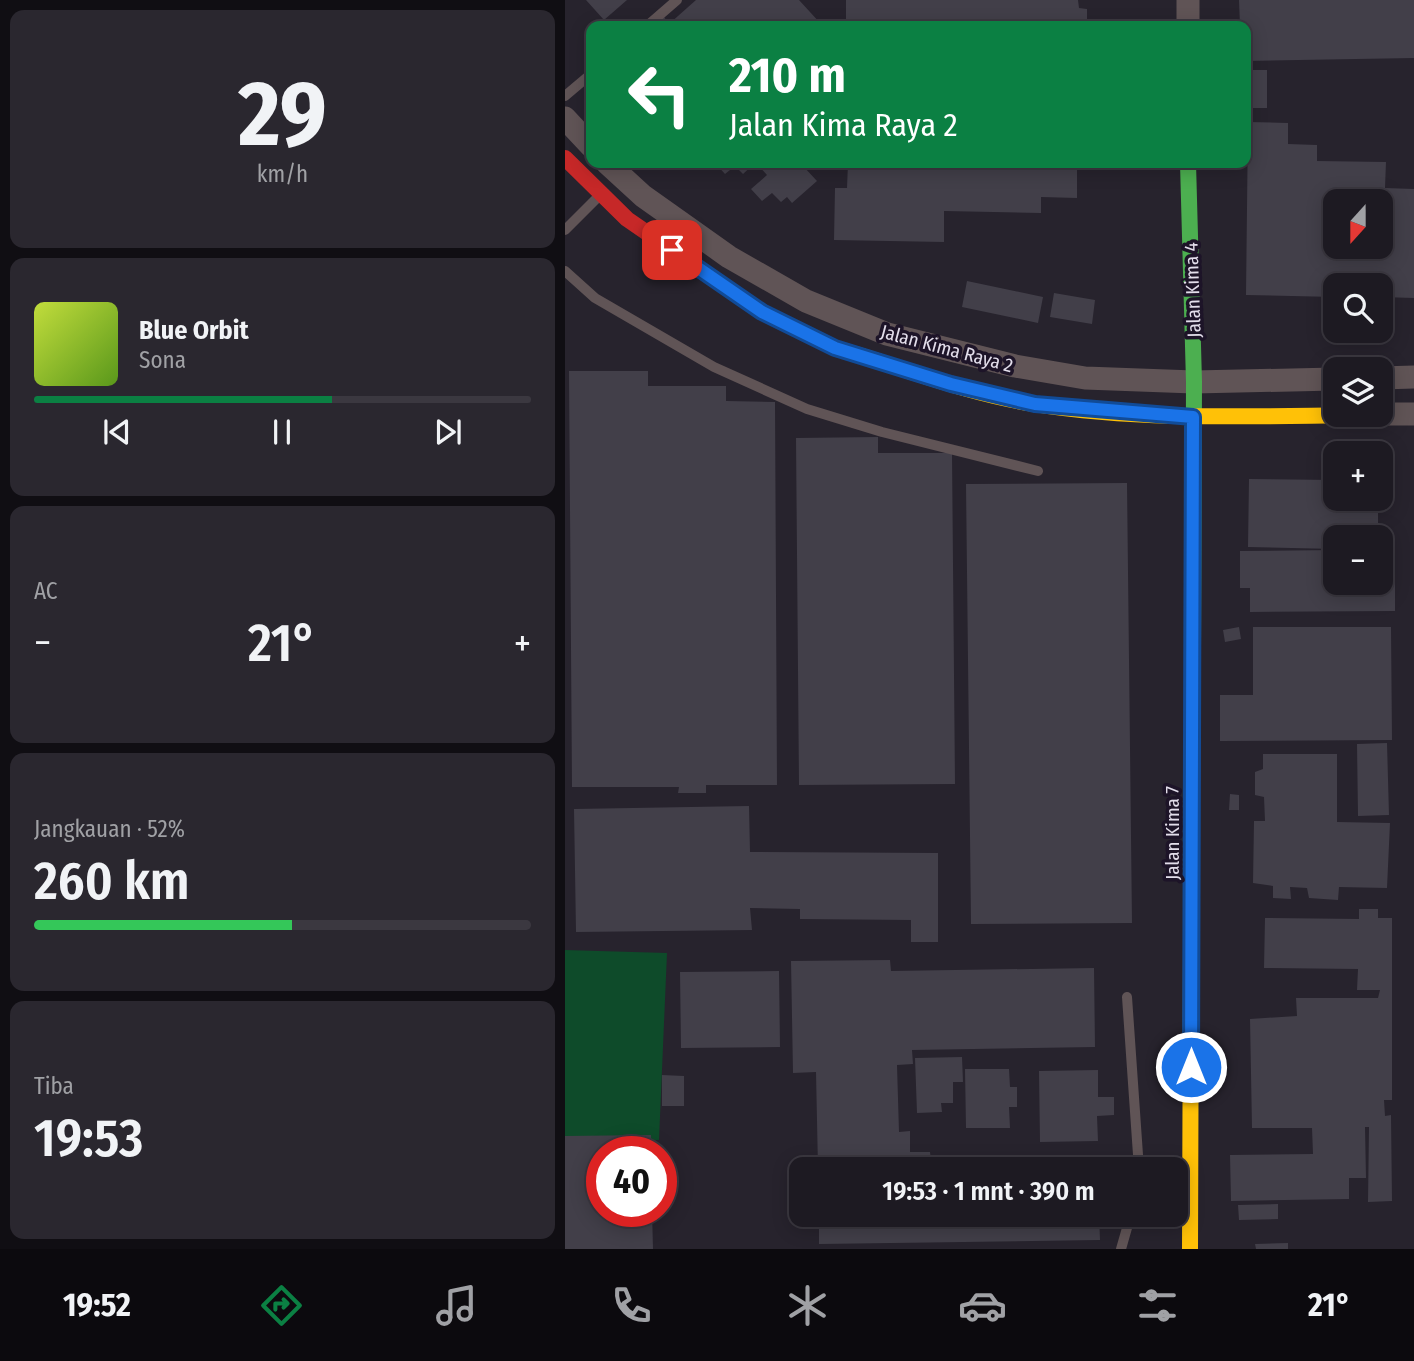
<!DOCTYPE html>
<html lang="id">
<head>
<meta charset="utf-8">
<style>
  body { margin:0; font-family:"Fira Sans Condensed",sans-serif; background:#2a272f; color:#f1f3f6; height:100vh; display:flex; flex-direction:column; font-size:26px; white-space:nowrap }
  * { box-sizing:border-box; margin:0 }
  p { font-size:23px; color:#a0a1a5 }
  .icon { flex:none; width:38px; height:38px; fill:none; stroke:currentColor; stroke-width:2; stroke-linecap:round; stroke-linejoin:round }
  .map { position:relative; flex:1; overflow:hidden }
  .drawer { display:flex; flex-direction:column; gap:10px; padding:10px; background:#100e13; width:565px }
  .drawer>* { flex:none }
  .banner { position:absolute; left:21px; top:21px; width:665px; height:147px; border-radius:14px; box-shadow:0 4px 18px #0003,0 0 0 2px #3b3840; background:#0b8043; color:#fff; overflow:hidden }
  .needle { width:46px; rotate:201deg }
  .fabs { position:absolute; left:758px; top:189px; display:grid; gap:14px }
  .fabs a { display:grid; place-items:center; width:70px; height:70px; border-radius:14px; background:#1d1a22; box-shadow:0 4px 18px #0003,0 0 0 2px #3b3840; font-size:35px }
  .speed { position:absolute; left:21px; top:1136px; display:flex; gap:14px; font-size:35px; font-weight:700; text-align:center }
  .speed>* { display:grid; place-content:center; width:91px; height:91px; border-radius:50%; background:#1d1a22; box-shadow:0 4px 18px #0003,0 0 0 2px #3b3840; line-height:1 }
  .speed .limit { border:10px solid #d22; background:#fff; color:#111 }
  .pin { position:absolute; display:grid; place-items:center; width:60px; height:60px; color:#fff; margin:-30px; border-radius:14px; box-shadow:0 4px 10px #0006 }
  .me { position:absolute; width:77px; margin:-38px; rotate:0deg; stroke-linejoin:round; filter:drop-shadow(0 0 5px #0008) }
  .turn { display:flex; align-items:center; gap:24px; height:147px; padding:0 28px; font-size:32px }
  .turn .icon { width:91px; height:91px; stroke-width:2.5 }
  .turn b { display:block; font-size:49px; line-height:60px }
  .big { font-size:52px; font-weight:600; line-height:1.1 }
  .drawer .widget { flex:1; display:flex; flex-direction:column; justify-content:center; gap:10px; min-width:0; padding:0 24px; border-radius:14px; background:#2a272f }
  .drawer .dial { align-items:center; gap:0 }
  .dial b { font-size:91px; line-height:1 }
  .song { display:flex; align-items:center; gap:21px }
  .cover { width:84px; height:84px; border-radius:10px; background:linear-gradient(135deg,hsl(70 70% 55%),hsl(90 70% 35%)) }
  .played { height:7px; border-radius:4px; background:linear-gradient(90deg,#0b8043 60%,#3b3840 60%) }
  .keys { display:flex; justify-content:space-around; direction:ltr }
  .heat { display:flex; justify-content:space-between; align-items:center; font-size:38px; direction:ltr }
  .charge { height:10px; border-radius:5px; background:linear-gradient(90deg,#34c759 52%,#3b3840 0) }
  .trip { position:absolute; left:224px; top:1157px; width:399px; height:70px; border-radius:14px; background:#1d1a22; box-shadow:0 4px 18px #0003,0 0 0 2px #3b3840; font-weight:600; line-height:70px; text-align:center }
  .tab-bar { display:flex; height:112px; justify-content:space-around; align-items:center; background:#0c0a0e; color:#a0a1a5 }
  .tab-bar .icon { width:49px; height:49px }
  .tab-bar .selected { color:#0b8043 }
  .tab-bar b { font-size:32px; color:#f1f3f6 }
  main { display:flex; flex:1; min-height:0 }
  .map>svg:first-child { display:block }
  .green { fill:#0e4b2a }
  .building { fill:#423f49; fill-rule:evenodd }
  .lines { fill:none; stroke-linecap:round; stroke-linejoin:round }
  .lane { stroke:#605456; stroke-width:10 }
  .street { stroke:#605456; stroke-width:23 }
  .fast { stroke:#4caf50; stroke-width:16 }
  .slow { stroke:#ffc107; stroke-width:16 }
  .jam { stroke:#c62828; stroke-width:16 }
  .route-casing { stroke:#114b97; stroke-width:18 }
  .route { stroke:#1a73e8; stroke-width:12 }
  .labels { text-anchor:middle; stroke-width:7; stroke-linejoin:round; paint-order:stroke }
  .street-label { font-size:19px; fill:#e3deeb; stroke:#1d1428 }
</style>
</head>
<body>
<main>
<section class="drawer">
<div class="widget dial"><b>29</b><p>km/h</p></div>
<div class="widget">
<div class="song"><i class="cover"></i><div><b>Blue Orbit</b><p>Sona</p></div></div>
<div class="played"></div>
<div class="keys"><svg class="icon" aria-label="previous" viewBox="0 0 24 24"><path d="M18 5L8 12l10 7zM5 5v14"/></svg><svg class="icon" aria-label="pause" viewBox="0 0 24 24"><path d="M8 5v14M16 5v14"/></svg><svg class="icon" aria-label="next" viewBox="0 0 24 24"><path d="M6 5l10 7-10 7zM19 5v14"/></svg></div>
</div>
<div class="widget"><p>AC</p>
<div class="heat"><a>−</a><b class="big">21°</b><a>+</a></div>
</div>
<div class="widget"><p>Jangkauan · 52%</p><b class="big">260 km</b><div class="charge"></div></div>
<div class="widget"><p>Tiba</p><b class="big">19:53</b></div>
</section>
<div class="map">
<svg width="849" height="1249" viewBox="0 0 849 1249">
  <rect width="100%" height="100%" fill="#27232d"/>
  <path class="green" d="M0,950L102,953L94,1140L0,1139Z"/>
  <path class="building" d="M21,0H62L39,20Z
    M131,0H234L256,24L88,26L99,17L104,24Z
    M281,0H513L514,8L522,9V26H281Z
    M674,0H849V58L681,61V26H675Z
    M681,70H702V108H681Z
    M683,122L723,123V144L752,145V161L821,162L820,188L849,189V298L816,297V285H770V297L681,295ZM770,201H816V247H770Z
    M150,163H190L178,174L170,166L160,174Z
    M191,163H244L239,167L252,181L227,203L222,197L216,202L207,193L197,201L186,189L202,175Z
    M283,163H512V198L476,197V213L379,211V242L269,240L270,188H282Z
    M402,281L478,297L473,323L397,307Z
    M489,293L530,300L527,324L485,317Z
    M4,371H83V386H161V401L210,402L212,785H141V793H113L114,787H7Z
    M313,437V453H387L390,784L234,785L231,438Z
    M684,479L770,480V499H813V537H770V549L683,547Z
    M562,483L567,923L406,924L401,484Z
    M770,550V583H816V550H830V611L685,612V588H675V551Z
    M674,627L676,639L660,642L658,630Z
    M688,627H826L827,740L655,741V695H688Z
    M822,743L824,815L793,816L792,744Z
    M698,754H772V822L825,823L822,888L774,887L773,900L744,898L742,888L725,887L726,899L708,898V886L688,883L689,821H700L699,797L690,795V772L698,769Z
    M665,794L674,795V810H664Z
    M184,806L185,852L373,853V942H346V920L235,919V909L185,908L187,930L11,932L9,809Z
    M794,909H813V918H827V1100H819L820,1116L826,1115L827,1201L803,1202L804,1127H800L801,1178H784V1199L666,1201L665,1155L748,1154L747,1128H687L685,1019L732,1016L731,998H813L815,990H792L793,969L699,968L700,918L794,919Z
    M325,960L326,971L529,968L530,1047L347,1050L348,1064L332,1065L334,1132L345,1131V1152H365L366,1160L533,1158V1169H253L251,1072L228,1073L226,961Z
    M214,971L215,1047L116,1048L115,972Z
    M397,1057L398,1082H388V1103H376L377,1112L352,1113L350,1058Z
    M400,1069H444L445,1087H452V1107H444L445,1128H401Z
    M533,1070V1097H549V1115L532,1116L533,1141L475,1142L474,1071Z
    M97,1075L119,1076V1106H97Z
    M86,1135V1152H37V1211H87L88,1249H0V1136Z
    M713,1204V1219L674,1220L673,1205Z
    M254,1214H534L535,1240L254,1244Z
    M723,1243V1249H691L690,1244Z"/>
  <g class="lines">
    <path class="lane" d="M82,26L112,0
      M0,96L26,74
      M0,230L35,195
      M0,271L30,298L149,367L242,409L317,432L473,471
      M562,997L574,1169
      M556,1249L566,1214"/>
    <path class="street" d="M623,0V26
      M0,118L26,146
      M42,163L78,196L164,257L241,301L322,334L450,366L520,378L629,382L770,379
      M816,378L849,377
      M816,414H849"/>
    <path class="fast" d="M623,163L629,382L628,652"/>
    <path class="slow" d="M290,354C349,372 409,395 470,404C578,421 688,416 796,415
      M625,1249L626,952"/>
    <path class="jam" d="M0,158L62,219L197,312L270,348L290,354
      M626,952L628,652"/>
  </g>
  <g class="lines">
    <g class="route-casing">
      <path id="route" d="M107,250L197,312L270,348L386,384L470,404L628,417L626,1067"/>
    </g>
    <use href="#route" class="route"/>
  </g>
  <g class="labels">
    <g class="street-label">
      <text transform="translate(627 290) rotate(-92)" y="7">Jalan Kima 4</text>
      <text transform="translate(382 348) rotate(15)" y="7">Jalan Kima Raya 2</text>
      <text transform="translate(607 833) rotate(-90)" y="7">Jalan Kima 7</text>
    </g>
  </g>
</svg>
<div class="fabs">
<a><svg class="needle" viewBox="-14 -14 28 28"><path d="M0-13l5 13h-10z" fill="#e53935"/><path d="M0 13l5-13h-10z" fill="#a0a1a5"/></svg></a>
<a><svg class="icon" aria-label="search" viewBox="0 0 24 24"><circle cx="10" cy="10" r="6"/><path d="M15 15l6 6"/></svg></a>
<a><svg class="icon" aria-label="layers" viewBox="0 0 24 24"><path d="M12 4l9 5-9 5-9-5zM3 14l9 5 9-5"/></svg></a>
<a>+</a>
<a>−</a>
</div>
<div class="speed"><div class="limit">40</div></div>
<div class="pin" style="left:107px;top:250px;background:#d93025"><svg class="icon" aria-label="arrive" viewBox="0 0 24 24"><path d="M6 21V4h12l-3 4 3 4H6"/></svg></div>
<svg class="me" style="left:626px;top:1067px" viewBox="-20 -20 40 40"><circle r="17" fill="#1a73e8" stroke="#fff" stroke-width="3"/><path d="M0-11L8 9 0 5-8 9z" fill="#fff"/></svg>
<div class="trip">19:53 · 1 mnt · 390 m</div>
<div class="banner">
<div class="turn"><svg class="icon" aria-label="left" viewBox="0 0 24 24"><path d="M17 20v-9H6M10 6l-5 5 5 5"/></svg><div><b>210 m</b>Jalan Kima Raya 2</div></div>
</div>
</div>
</main>
<nav class="tab-bar">
<b>19:52</b>
<svg class="icon selected" aria-label="directions" viewBox="0 0 24 24"><path d="M12 3l9 9-9 9-9-9zM9 14v-3h6M13 9l2 2-2 2"/></svg>
<svg class="icon" aria-label="music" viewBox="0 0 24 24"><path d="M9 18V5l10-2v13"/><circle cx="6" cy="18" r="3"/><circle cx="16" cy="16" r="3"/></svg>
<svg class="icon" aria-label="phone" viewBox="0 0 24 24"><path d="M5 4h4l2 5-3 2q2 4 5 5l2-3 5 2v4C11 20 4 13 5 4z"/></svg>
<svg class="icon" aria-label="climate" viewBox="0 0 24 24"><path d="M12 3v18M4 7l16 10M4 17L20 7"/></svg>
<svg class="icon" aria-label="car" viewBox="0 0 24 24"><path d="M5 17H2v-5l4-1 3-4h7l3 4 3 1v5h-3M9 17h6M6 11h13"/><circle cx="7" cy="17" r="2"/><circle cx="17" cy="17" r="2"/></svg>
<svg class="icon" aria-label="filters" viewBox="0 0 24 24"><path d="M4 7h16M4 17h16"/><circle cx="9" cy="7" r="2"/><circle cx="15" cy="17" r="2"/></svg>
<b>21°</b>
</nav>
</body>
</html>
